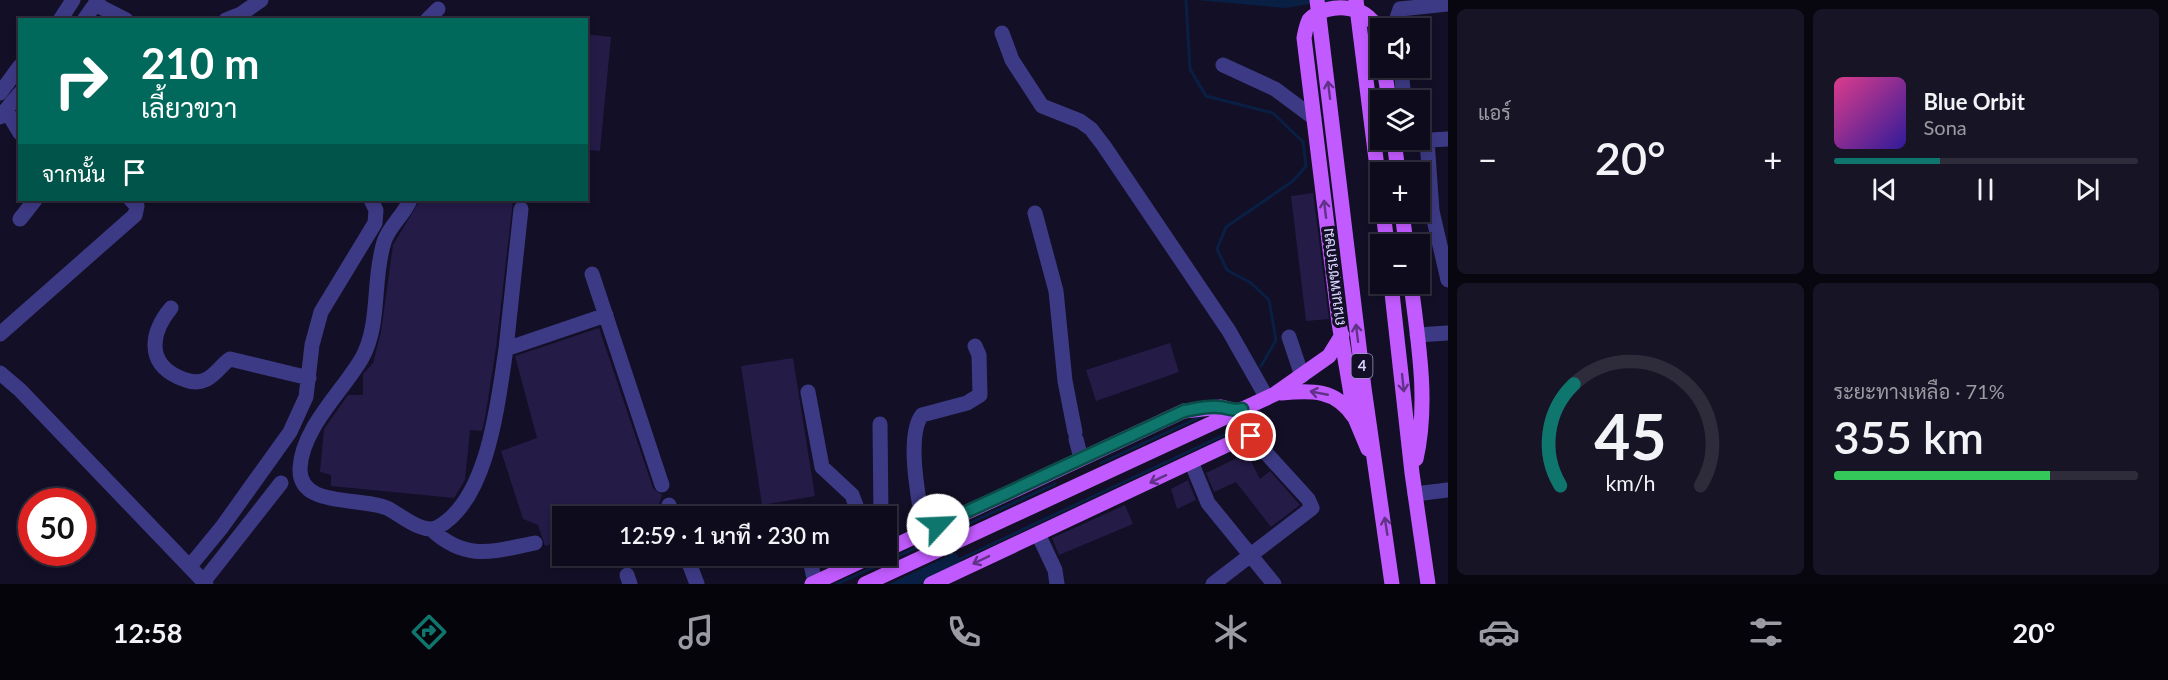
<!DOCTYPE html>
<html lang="th">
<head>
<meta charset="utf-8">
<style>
  body { margin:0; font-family:Lato,Sarabun,sans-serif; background:#171425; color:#f1f3f6; height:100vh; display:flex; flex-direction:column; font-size:22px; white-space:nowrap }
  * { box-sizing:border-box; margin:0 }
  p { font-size:20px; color:#9b9ba3 }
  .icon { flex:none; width:33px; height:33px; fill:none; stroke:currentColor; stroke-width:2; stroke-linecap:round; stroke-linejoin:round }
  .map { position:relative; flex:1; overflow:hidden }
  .side { display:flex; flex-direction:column; gap:9px; padding:9px; background:#08060f; width:720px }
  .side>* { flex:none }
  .banner { position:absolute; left:18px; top:18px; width:570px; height:183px; border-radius:0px; box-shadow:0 3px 9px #0003,0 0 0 2px #2e2b3b; background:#00695c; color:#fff; overflow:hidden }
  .tools { position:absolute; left:1370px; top:18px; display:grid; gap:12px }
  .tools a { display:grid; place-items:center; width:60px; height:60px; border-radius:0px; background:#0e0b1c; box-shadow:0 3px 9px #0003,0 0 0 2px #2e2b3b; font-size:30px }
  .speed { position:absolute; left:18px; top:488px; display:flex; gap:12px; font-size:30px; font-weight:700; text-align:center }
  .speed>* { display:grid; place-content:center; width:78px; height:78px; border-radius:50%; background:#0e0b1c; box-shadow:0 3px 9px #0003,0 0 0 2px #2e2b3b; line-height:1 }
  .speed .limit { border:9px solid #d22; background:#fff; color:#111 }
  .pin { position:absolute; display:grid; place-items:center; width:51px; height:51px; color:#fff; margin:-26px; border:3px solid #fff; border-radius:50%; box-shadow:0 2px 6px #0007 }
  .me { position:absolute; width:66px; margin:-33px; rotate:65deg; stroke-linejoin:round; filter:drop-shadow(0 0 4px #0008) }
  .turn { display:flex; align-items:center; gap:21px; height:126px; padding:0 24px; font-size:27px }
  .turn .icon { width:78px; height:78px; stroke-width:2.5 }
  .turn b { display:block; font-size:42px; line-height:51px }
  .then { display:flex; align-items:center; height:57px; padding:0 24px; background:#0003; gap:12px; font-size:22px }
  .big { font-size:45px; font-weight:600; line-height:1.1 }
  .side .widget { flex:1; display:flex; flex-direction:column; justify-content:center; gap:9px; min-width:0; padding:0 21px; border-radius:9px; background:#171425 }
  .side .dial { align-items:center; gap:0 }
  .dial svg { height:156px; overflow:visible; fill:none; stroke:#2e2b3b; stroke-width:7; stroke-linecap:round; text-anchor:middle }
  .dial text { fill:#f1f3f6; stroke:none }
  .song { display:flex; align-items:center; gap:18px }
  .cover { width:72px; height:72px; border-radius:9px; background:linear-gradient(135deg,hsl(330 70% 55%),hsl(250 70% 35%)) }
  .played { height:6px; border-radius:3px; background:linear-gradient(90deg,#0f766e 35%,#2e2b3b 35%) }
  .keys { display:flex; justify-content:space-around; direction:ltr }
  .heat { display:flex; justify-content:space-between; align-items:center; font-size:33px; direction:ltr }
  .charge { height:9px; border-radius:4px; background:linear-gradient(90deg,#34c759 71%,#2e2b3b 0) }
  .side .tiles { flex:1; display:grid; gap:9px; grid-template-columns:repeat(2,1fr) }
  .trip { position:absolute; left:552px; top:506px; width:345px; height:60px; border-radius:0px; background:#0e0b1c; box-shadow:0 3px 9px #0003,0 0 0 2px #2e2b3b; font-weight:600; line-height:60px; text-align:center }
  .tab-bar { display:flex; height:96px; justify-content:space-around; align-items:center; background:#06040b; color:#9b9ba3 }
  .tab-bar .icon { width:42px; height:42px }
  .tab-bar .selected { color:#0f766e }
  .tab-bar b { font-size:27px; color:#f1f3f6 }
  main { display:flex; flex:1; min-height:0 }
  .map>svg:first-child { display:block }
  .water { fill:#0a1f44 }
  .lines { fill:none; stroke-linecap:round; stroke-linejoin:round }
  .stream { stroke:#0a1f44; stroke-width:3 }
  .building { fill:#241b47 }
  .minor { stroke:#3d3a85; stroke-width:15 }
  .major { stroke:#c25bff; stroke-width:15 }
  .oneway { stroke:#623188 }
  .route-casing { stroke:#0a4d48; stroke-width:15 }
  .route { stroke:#0f766e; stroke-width:10 }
  .labels { text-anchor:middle; stroke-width:6; stroke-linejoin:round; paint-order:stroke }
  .shield { fill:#130f26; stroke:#9e99be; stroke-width:1.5 }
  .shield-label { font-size:15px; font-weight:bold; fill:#d9d4ff }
  .street-label { font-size:16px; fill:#d9d4ff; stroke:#130f26 }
</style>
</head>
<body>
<main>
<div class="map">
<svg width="1448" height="584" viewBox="0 0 1448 584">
  <rect width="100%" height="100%" fill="#130f26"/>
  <path class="water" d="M1196,0H1334L1285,8Z
    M956,552L962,564L920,584H889Z"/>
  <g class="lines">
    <path class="stream" d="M1186,0L1190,69L1206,96L1273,113L1303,142L1306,166L1293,181L1226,227L1217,249L1227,270L1251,283L1269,300L1276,340L1261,366
      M1101,463L1200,417
      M958,560L1226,434
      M837,584L1055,484"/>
  </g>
  <path class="building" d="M586,34L611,37L600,151L586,150Z
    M1313,193L1329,319L1306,321L1291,196Z
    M420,200H513L496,348L485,418L482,431L470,430L465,480L454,498L331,486V475L320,472L324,429L348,395H363V374L373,363L381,332L393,245Z
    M599,328L653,488L662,495L659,504L663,516H562V540L545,546L538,525L523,519L501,451L537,438L515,356Z
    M1170,343L1179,372L1096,401L1086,370Z
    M793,358L815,496L762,505L741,366Z
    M1247,453L1260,479L1270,471L1300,505L1271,527L1236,482L1214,492L1206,473Z
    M1188,480L1196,500L1177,509L1171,489Z
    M1125,505L1133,524L1059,555L1052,538Z"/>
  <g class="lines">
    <path class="minor" d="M95,4L126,20
      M60,20L73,0
      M84,20L98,0
      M226,20L241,14L261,0
      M427,20L438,9
      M1398,28L1397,18L1400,9L1448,4
      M1002,33L1012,60L1042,106L1080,121L1091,129L1104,146L1229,331L1267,398
      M1223,65L1275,89L1314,118
      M1401,68L1404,100
      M0,93L20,66
      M6,110L20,133
      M0,117L20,93
      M1427,140L1432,211L1448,280
      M1394,142L1448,139
      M410,200C404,215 389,226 384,242C372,280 381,323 362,358C343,391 302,428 300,468C298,509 363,496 389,509C402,516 424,535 438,527C489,499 498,400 506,349
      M521,209L506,349L606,315
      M1035,213L1056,291L1065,381L1075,432
      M20,219L35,200
      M592,274L662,485
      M171,308C151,332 146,362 178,377C187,381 196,384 205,380C215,376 221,365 230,359L309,378
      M0,334L135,215L137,206L131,200
      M1417,335L1448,333
      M1289,337L1302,376
      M0,373L20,390L206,584
      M808,392L822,467L852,495L860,516
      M880,424L881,516
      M1076,439L1081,458
      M1192,464L1208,503L1274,584
      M1415,494L1448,490
      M669,505L673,516
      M432,530C467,562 494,551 535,543
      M924,532C920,505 905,437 922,415L967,403L980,395L979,355L975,346
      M1038,534L1055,570L1057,584
      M686,555L697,584
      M809,555L815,583
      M190,566L222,527L290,432L306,397L312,345L321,312L375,223L376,210L371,200
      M627,575L630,584
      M204,581L281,483
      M1213,584L1312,508L1308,499L1244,429"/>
    <path class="major" d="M1317,0L1364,388L1392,584
      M1356,0L1380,191
      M1384,68L1389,100
      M1394,140L1398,172
      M1383,212L1387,244
      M1402,212L1406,244
      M1391,284L1412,473L1428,584
      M1411,284C1418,341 1429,402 1416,459
      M1281,393C1311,390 1336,389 1354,417
      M1368,449L1355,418L1339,323L1304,38C1305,33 1306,26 1309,20C1328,0 1373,4 1380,36
      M886,550L1184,411L1221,407L1237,411
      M812,584L874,555
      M865,584L1275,394L1329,356L1342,335
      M931,584L1233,442L1244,429L1242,409"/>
  </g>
  <defs><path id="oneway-shaft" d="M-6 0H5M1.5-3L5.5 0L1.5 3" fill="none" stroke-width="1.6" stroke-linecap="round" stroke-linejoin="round" transform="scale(1.5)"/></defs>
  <g class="oneway">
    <use href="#oneway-shaft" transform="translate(1329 90) rotate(-97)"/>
    <use href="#oneway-shaft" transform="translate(1325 209) rotate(-97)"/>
    <use href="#oneway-shaft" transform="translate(1357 333) rotate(-97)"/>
    <use href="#oneway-shaft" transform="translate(1403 383) rotate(84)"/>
    <use href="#oneway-shaft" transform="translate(1319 393) rotate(-169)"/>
    <use href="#oneway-shaft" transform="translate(1158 479) rotate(155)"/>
    <use href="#oneway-shaft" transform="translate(1386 526) rotate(-99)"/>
    <use href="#oneway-shaft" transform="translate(981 560) rotate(154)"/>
  </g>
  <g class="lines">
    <g class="route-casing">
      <path id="route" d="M938,525L1184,411C1196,409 1206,406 1218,407C1227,407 1234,412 1242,409L1244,429L1251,436"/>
    </g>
    <use href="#route" class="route"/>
  </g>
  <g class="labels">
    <rect class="shield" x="1351.5" y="354" width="21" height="24" rx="4.5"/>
    <g class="shield-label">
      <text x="1362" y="371">4</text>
    </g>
    <g class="street-label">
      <text transform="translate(1333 277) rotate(-97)" y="6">ถนนเพชรเกษม</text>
    </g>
  </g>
</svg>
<div class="tools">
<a><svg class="icon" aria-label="sound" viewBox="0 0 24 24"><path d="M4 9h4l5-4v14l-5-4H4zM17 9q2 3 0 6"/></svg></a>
<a><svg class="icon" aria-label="layers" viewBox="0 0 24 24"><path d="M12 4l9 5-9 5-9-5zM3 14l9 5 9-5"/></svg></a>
<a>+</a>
<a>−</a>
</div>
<div class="speed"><div class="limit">50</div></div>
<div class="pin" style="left:1251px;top:436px;background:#d93025"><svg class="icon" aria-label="arrive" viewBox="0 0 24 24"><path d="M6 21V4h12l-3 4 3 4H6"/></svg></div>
<svg class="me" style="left:938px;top:525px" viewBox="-20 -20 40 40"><circle r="19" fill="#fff"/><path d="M0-13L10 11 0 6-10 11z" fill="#0f766e"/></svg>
<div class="trip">12:59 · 1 นาที · 230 m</div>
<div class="banner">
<div class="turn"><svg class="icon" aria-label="right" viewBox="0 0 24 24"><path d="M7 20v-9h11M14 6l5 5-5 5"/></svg><div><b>210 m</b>เลี้ยวขวา</div></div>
<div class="then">จากนั้น<svg class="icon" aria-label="arrive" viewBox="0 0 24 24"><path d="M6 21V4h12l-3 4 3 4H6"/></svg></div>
</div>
</div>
<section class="side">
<div class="tiles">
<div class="widget"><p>แอร์</p>
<div class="heat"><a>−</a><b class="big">20°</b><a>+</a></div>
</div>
<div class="widget">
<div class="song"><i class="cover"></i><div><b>Blue Orbit</b><p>Sona</p></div></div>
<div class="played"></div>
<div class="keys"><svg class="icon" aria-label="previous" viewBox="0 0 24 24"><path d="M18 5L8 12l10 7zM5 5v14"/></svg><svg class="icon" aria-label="pause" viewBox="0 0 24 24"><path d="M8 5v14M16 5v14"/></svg><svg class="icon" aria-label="next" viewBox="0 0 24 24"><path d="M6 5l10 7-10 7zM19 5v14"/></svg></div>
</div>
<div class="widget dial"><svg viewBox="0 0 100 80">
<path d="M14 69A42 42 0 1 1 86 69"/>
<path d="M14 69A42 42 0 0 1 21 17" stroke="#0f766e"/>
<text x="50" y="56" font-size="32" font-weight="700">45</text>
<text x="50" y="72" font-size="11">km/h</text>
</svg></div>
<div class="widget"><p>ระยะทางเหลือ · 71%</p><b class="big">355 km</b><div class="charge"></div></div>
</div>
</section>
</main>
<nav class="tab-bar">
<b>12:58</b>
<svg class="icon selected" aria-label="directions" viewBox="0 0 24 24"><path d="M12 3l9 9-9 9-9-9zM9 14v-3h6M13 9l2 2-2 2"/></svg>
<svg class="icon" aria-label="music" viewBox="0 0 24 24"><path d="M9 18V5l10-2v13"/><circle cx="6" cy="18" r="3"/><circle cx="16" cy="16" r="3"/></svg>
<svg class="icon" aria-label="phone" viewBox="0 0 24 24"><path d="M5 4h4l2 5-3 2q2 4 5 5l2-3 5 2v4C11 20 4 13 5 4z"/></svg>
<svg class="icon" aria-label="climate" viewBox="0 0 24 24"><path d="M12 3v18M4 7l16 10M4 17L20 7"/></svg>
<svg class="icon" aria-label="car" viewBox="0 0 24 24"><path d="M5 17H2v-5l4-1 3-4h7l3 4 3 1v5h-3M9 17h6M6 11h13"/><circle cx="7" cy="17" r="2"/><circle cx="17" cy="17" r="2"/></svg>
<svg class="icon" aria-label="filters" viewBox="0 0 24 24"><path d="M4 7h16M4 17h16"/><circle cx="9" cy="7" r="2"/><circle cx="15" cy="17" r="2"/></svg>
<b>20°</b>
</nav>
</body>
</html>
